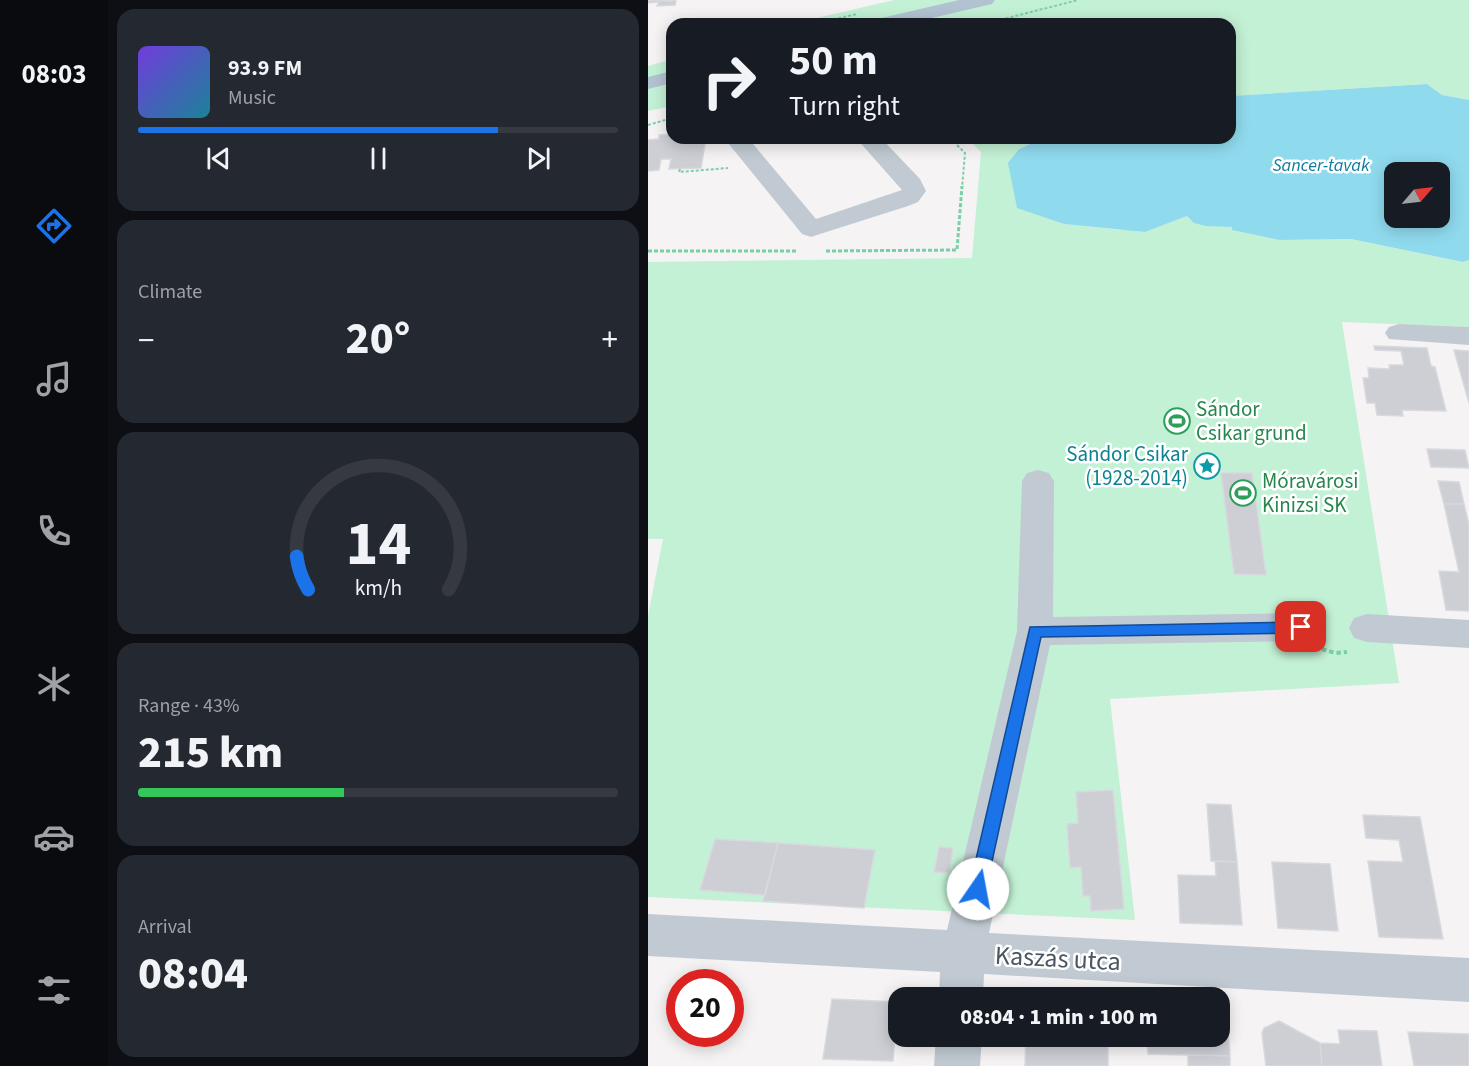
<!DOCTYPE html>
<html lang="en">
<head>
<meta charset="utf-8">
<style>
  body { margin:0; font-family:"Source Sans 3",sans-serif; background:#242831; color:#f1f3f6; height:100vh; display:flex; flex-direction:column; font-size:22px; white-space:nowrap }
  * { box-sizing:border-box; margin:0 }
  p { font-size:20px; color:#9ea1a6 }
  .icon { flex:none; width:33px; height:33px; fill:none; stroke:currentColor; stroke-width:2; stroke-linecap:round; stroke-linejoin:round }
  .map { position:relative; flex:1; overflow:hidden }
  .details { display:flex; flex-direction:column; gap:9px; padding:9px; background:#0d0f14; width:540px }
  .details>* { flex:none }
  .banner { position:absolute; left:18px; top:18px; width:570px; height:126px; border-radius:18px; box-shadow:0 3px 15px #0003; background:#171b24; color:#f1f3f6; overflow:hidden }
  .needle { width:39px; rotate:62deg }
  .controls { position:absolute; left:736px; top:162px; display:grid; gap:12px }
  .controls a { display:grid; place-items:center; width:66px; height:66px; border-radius:12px; background:#171b24; box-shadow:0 3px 15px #0003; font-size:30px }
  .speed { position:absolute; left:18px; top:969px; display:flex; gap:12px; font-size:30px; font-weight:700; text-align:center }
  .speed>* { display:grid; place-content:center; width:78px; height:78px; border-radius:50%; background:#171b24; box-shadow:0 3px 15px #0003; line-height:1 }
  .speed .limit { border:9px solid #d22; background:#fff; color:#111 }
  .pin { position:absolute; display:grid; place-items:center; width:51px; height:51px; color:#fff; margin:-26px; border-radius:12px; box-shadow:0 3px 9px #0006 }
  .me { position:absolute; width:66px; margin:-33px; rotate:12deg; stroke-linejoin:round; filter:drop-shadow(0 0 4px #0008) }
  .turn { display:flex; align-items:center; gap:21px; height:126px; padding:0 24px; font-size:27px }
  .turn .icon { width:78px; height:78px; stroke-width:2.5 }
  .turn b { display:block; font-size:42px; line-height:51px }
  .big { font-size:45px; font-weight:800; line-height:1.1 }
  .details .widget { flex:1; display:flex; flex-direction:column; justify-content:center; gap:9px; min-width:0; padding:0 21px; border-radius:18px; background:#242831 }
  .details .dial { align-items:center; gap:0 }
  .dial svg { height:156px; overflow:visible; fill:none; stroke:#363941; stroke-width:7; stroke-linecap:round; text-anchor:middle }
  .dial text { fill:#f1f3f6; stroke:none }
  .song { display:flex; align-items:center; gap:18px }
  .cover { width:72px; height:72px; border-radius:9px; background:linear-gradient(135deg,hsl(260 70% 55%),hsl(190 70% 35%)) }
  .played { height:6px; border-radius:3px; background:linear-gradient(90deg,#1a73e8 75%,#363941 75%) }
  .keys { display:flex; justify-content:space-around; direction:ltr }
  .heat { display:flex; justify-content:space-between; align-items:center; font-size:33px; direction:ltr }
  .charge { height:9px; border-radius:4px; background:linear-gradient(90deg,#34c759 43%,#363941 0) }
  .trip { position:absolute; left:240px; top:987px; width:342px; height:60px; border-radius:18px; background:#171b24; box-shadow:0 3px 15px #0003; font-weight:800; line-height:60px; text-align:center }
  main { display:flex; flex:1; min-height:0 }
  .tab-bar { display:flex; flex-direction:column; width:108px; justify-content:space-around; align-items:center; background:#090b0e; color:#9ea1a6 }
  .tab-bar .icon { width:42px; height:42px }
  .tab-bar .current { color:#1a73e8 }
  .tab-bar b { font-size:27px; color:#f1f3f6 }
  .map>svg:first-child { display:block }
  .green { fill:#c3f1d5; fill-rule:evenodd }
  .water { fill:#90daee; fill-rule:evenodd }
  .building { fill:#cdcfd5; stroke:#d7d9de; stroke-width:1.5 }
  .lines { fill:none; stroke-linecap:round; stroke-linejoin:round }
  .path-far2 { stroke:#7ad0a6; stroke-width:2; stroke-dasharray:3 2; stroke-linecap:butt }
  .path-far1 { stroke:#7ad0a6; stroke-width:3; stroke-dasharray:4 2; stroke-linecap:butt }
  .path { stroke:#7ad0a6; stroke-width:4; stroke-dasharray:4.5 3; stroke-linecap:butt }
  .minor { fill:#c1cad2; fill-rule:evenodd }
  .major { fill:#b3c2d1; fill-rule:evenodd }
  .route { fill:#1a73e8; stroke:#114b97; stroke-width:1.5 }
  .labels { text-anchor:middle; stroke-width:5; stroke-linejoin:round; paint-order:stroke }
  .far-water-label { font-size:18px; font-style:italic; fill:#0c7c9b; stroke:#fff }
  .leisure-label { font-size:21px; fill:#27864d; stroke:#fff; text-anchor:start }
  .culture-label { font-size:21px; fill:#0d838f; stroke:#fff; text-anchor:end }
  .near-street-label { font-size:26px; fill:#4a5661; stroke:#fff }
</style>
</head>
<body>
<main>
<nav class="tab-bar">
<b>08:03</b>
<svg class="icon current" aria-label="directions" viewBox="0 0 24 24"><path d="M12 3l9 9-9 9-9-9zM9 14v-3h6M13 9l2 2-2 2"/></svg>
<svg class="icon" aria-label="music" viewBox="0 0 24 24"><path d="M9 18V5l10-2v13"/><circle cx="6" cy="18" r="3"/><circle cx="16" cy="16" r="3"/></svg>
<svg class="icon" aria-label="phone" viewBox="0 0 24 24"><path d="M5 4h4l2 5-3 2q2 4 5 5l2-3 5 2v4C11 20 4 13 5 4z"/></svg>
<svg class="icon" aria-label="climate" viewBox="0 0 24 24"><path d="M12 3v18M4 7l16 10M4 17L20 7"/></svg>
<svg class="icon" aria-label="car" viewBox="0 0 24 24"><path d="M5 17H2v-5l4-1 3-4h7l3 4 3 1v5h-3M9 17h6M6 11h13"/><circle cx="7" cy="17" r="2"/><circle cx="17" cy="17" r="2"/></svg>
<svg class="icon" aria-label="filters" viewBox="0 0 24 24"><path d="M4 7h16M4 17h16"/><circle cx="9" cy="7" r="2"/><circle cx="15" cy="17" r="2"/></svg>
</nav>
<section class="details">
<div class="widget">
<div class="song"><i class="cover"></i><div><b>93.9 FM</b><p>Music</p></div></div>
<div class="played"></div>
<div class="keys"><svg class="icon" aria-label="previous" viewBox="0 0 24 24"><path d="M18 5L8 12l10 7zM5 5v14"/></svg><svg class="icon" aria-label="pause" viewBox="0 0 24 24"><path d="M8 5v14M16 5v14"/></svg><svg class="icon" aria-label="next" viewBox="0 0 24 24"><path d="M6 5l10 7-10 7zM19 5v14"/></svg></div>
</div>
<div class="widget"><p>Climate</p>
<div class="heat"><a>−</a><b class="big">20°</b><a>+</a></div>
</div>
<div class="widget dial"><svg viewBox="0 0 100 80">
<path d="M14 69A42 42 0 1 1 86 69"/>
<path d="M14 69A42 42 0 0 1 8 52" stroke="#1a73e8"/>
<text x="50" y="56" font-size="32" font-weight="700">14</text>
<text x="50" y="72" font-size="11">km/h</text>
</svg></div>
<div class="widget"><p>Range · 43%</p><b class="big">215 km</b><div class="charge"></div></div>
<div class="widget"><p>Arrival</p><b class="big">08:04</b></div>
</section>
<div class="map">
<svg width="821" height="1066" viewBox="0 0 821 1066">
  <rect width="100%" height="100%" fill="#f5f3f3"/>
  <path class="green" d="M246,0H821V100L794,95L779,84L582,96V24H143Z
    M24,59V106L0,111V66Z
    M319,138H395L371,149L361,163L369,207L416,224L474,230L471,217L452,215L451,208L477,206L487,185L498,180L505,183L581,187L585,230L631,240L703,239L815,262L821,260V327L694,322L751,683L462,699L487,920L0,897V616L15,539H0V262L324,258L333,152ZM514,189L569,192L575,220L570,225L573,226L547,223L539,216L497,232L487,231L489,221L511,219L507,192Z"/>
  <path class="water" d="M779,84L794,95L821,100V260L815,262L703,239L631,240L584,230V227L558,226L546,223L539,216L497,232L416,224L369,208L360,163L371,149L395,138H582V96ZM747,172H792V218H747Z"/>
  <path class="building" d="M0,0L22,1L28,0L27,5L9,6L11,2L0,3Z
    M24,134V138H58L53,168L21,169L23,159H13L11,170L0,171V140L11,139V135Z
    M726,346L779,348L783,366L787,367L798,411L754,410L755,416L729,415L727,403H719L715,378H721L720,368L742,369L741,365H756L753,351L727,350Z
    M806,350L821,351V403Z
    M779,449L817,450L821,468L783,467Z
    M573,473H604L618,575L586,574Z
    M790,481L811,482L816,504H796Z
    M796,504H816L821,525V611L798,610L791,571L811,572Z
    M465,790L476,909L443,911L442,896H435L433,867L422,868L419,824L430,823L428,792Z
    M559,804L583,805L589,862L563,861Z
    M715,815L772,817L795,939L731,937L720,861L755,862L751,840L718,838Z
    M67,839L130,843L117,895L52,890Z
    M130,843L227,850L216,908L115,901Z
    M291,847L305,848L301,873L286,872Z
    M567,861L589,862L594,925L532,923L530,875L568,876Z
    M624,862L682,864L690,931L630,928Z
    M184,999L250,1002L245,1061L175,1059Z
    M572,1018H579L582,1056L500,1054L499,1036H572Z
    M631,1021L672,1043L674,1066H618L614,1033L616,1028Z
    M690,1030L729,1031L734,1066H674L672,1043L692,1044Z
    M760,1032L821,1034V1066H766Z
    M378,1036H460V1066H377Z
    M540,1055L582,1056V1066H540Z"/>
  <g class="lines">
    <path class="path-far2" d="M348,21L430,0
      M166,24L209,14
      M0,125L24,118
      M302,138L317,153L314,188
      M32,169L31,172L80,168"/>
    <path class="path-far1" d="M0,251H149
      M178,251L309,250L314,186"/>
    <path class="path" d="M674,649L687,653L699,652"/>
    <path class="minor" d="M76,138H100L168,219L254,190L208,138H233L272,179L278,191L270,202L260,206L172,234L163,237L154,234Z
      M751,324L821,327V345L741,339L737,333L741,327Z
      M390,470L401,473L406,481L405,617L653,613L666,617L671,627L666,637L653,641L402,645L341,933L821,958V1002L336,974L335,998H291L292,972L0,956V914L299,930L369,631L374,481L379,473Z
      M719,614L821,620V648L719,642L706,638L701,628L706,618Z
      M288,1036H334L332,1066H286Z"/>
    <path class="major" d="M311,0H347L344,4L258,24H222L225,20Z
      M24,71V83L0,89V77Z"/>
  </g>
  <path class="route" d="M653,622L660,627L653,633L393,637L338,889L336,894L330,897L323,894L321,889L382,627Z"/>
  <defs>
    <g id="stadium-ring" transform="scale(1.35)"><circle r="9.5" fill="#fff" stroke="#2e9e5b" stroke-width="1.5"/><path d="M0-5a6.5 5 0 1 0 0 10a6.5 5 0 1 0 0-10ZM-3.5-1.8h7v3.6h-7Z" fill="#2e9e5b"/></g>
    <g id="sight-ring" transform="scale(1.35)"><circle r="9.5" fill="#fff" stroke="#0f9aa8" stroke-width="1.5"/><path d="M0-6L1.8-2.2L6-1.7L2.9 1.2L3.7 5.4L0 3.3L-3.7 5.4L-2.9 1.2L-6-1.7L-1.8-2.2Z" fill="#0f9aa8"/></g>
  </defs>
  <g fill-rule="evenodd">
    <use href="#stadium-ring" x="529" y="421"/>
    <use href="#sight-ring" x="559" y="466"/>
    <use href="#stadium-ring" x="595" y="493"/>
  </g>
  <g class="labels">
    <g class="far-water-label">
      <text x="673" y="171">Sancer-tavak</text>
    </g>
    <g class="leisure-label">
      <text x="548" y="416">Sándor<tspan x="548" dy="24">Csikar grund</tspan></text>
      <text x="614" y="488">Móravárosi<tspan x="614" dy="24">Kinizsi SK</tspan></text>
    </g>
    <g class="culture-label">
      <text x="540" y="461">Sándor Csikar<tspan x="540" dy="24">(1928-2014)</tspan></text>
    </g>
    <g class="near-street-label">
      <text transform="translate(410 958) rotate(3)" y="9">Kaszás utca</text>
    </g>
  </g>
</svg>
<div class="controls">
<a><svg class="needle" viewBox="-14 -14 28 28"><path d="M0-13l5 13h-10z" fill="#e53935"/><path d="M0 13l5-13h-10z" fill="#9ea1a6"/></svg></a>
</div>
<div class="speed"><div class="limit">20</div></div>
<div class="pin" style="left:653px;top:627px;background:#d93025"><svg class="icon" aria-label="arrive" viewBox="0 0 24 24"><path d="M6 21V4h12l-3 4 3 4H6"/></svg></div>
<svg class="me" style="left:330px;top:889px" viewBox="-20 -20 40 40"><circle r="19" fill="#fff"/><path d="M0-13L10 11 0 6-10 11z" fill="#1a73e8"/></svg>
<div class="trip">08:04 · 1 min · 100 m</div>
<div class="banner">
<div class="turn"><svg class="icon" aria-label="right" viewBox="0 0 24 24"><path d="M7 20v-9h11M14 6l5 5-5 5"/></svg><div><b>50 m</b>Turn right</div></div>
</div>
</div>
</main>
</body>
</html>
